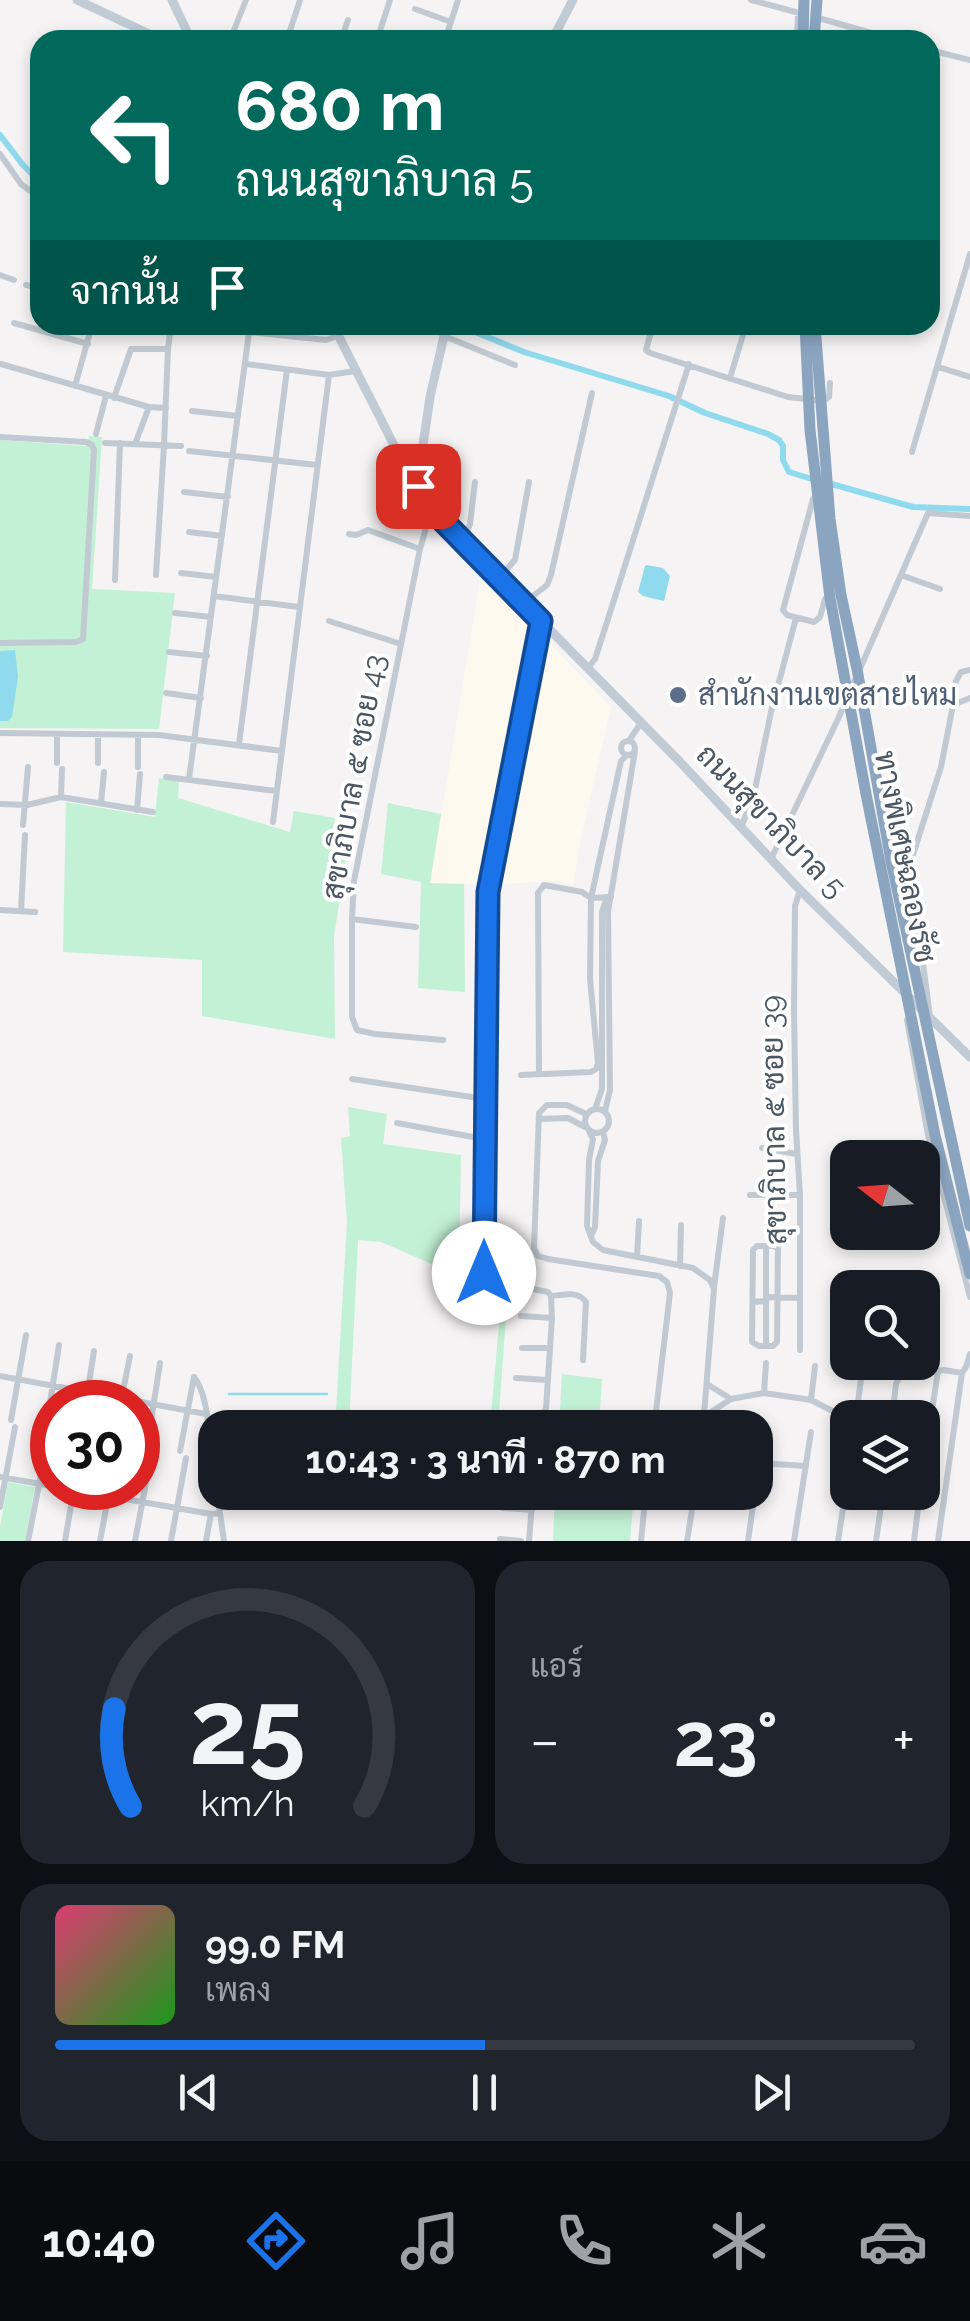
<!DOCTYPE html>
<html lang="th">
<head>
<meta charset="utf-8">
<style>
  body { margin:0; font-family:Raleway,Sarabun,sans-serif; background:#20242c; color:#f1f3f6; height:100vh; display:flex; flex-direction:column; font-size:38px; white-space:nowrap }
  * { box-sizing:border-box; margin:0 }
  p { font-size:32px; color:#9ea1a6 }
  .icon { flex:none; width:55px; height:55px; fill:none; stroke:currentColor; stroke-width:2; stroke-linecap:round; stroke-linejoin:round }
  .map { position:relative; height:1541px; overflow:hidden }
  .sheet { display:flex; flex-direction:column; gap:20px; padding:20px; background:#0d0f14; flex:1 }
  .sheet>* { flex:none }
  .hud { position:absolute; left:30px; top:30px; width:910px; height:305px; border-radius:30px; box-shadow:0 5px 15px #0003; background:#00695c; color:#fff; overflow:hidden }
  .needle { width:65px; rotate:287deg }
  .tools { position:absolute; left:830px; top:1140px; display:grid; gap:20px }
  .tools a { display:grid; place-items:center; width:110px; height:110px; border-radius:20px; background:#171b24; box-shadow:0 5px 15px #0003; font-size:50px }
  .speed { position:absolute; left:30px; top:1380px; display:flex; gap:20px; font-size:50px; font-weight:700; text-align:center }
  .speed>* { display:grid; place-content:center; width:130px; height:130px; border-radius:50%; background:#171b24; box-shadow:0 5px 15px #0003; line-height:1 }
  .speed .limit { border:15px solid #d22; background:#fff; color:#111 }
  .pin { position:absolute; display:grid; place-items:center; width:85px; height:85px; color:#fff; margin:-42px; border-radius:20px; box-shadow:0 5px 15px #0006 }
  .me { position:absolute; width:110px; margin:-55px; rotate:0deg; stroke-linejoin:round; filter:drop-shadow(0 0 8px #0008) }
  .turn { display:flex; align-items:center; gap:35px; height:210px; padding:0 40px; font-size:45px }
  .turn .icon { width:130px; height:130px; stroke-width:2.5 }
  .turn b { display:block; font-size:70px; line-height:85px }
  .then { display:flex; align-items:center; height:95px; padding:0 40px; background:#0003; gap:20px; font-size:38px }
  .big { font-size:75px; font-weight:700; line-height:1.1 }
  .sheet .card { flex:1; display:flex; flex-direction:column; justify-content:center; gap:15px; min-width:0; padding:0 35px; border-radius:30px; background:#20242c }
  .sheet .dial { align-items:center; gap:0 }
  .dial svg { height:260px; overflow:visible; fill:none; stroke:#363941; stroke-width:7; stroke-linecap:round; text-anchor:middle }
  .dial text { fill:#f1f3f6; stroke:none }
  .song { display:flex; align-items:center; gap:30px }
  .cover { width:120px; height:120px; border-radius:15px; background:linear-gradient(135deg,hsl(340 70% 55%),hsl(120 70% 35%)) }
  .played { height:10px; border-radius:5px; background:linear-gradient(90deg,#1a73e8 50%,#363941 50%) }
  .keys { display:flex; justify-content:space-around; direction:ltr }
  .heat { display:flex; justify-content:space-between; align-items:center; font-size:55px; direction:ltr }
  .sheet .tiles { flex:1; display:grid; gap:20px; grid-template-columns:1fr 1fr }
  .card:last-child { grid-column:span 2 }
  .trip { position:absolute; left:198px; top:1410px; width:575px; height:100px; border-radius:30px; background:#171b24; box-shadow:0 5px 15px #0003; font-weight:700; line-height:100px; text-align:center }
  .menu { display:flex; height:160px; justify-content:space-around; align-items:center; background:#090b0e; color:#9ea1a6 }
  .menu .icon { width:70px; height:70px }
  .menu .selected { color:#1a73e8 }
  .menu b { font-size:45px; color:#f1f3f6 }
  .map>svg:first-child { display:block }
  .commercial { fill:#fdf9ef }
  .green { fill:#c3f1d5 }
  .water { fill:#90daee }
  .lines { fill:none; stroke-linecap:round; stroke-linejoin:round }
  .stream { stroke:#90daee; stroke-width:2.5 }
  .canal { stroke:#90daee; stroke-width:6 }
  .street { stroke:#c1cad2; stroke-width:6 }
  .secondary { stroke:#c1cbd6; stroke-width:9 }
  .highway { stroke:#8ba5c1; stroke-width:11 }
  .route-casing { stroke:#114b97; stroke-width:25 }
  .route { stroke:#1a73e8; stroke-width:18 }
  .service-dot { fill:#5c6f8a; stroke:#fff; stroke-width:4 }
  .labels { text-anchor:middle; stroke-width:8; stroke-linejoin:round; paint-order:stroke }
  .service-label { font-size:30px; fill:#4e5e75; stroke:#fff; text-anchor:start }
  .street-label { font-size:30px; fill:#4a5661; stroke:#fff }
</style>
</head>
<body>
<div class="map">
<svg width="970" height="1541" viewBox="0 0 970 1541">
  <rect width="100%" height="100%" fill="#f5f3f3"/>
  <path class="commercial" d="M481,572L611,707L580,843L573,885L554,881L505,884H430Z"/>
  <path class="green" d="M89,436L102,437L92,589L175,593L159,729L0,728V721H8L15,651H0V440L86,446Z
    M159,778L179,781L178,798L290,832L294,811L335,818L332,832L349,837L334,937L335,1039L202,1016V960L63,952L66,802L155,817Z
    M388,803L441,814L430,883L464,884L465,992L418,988L421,882L381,874Z
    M348,1107L387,1114L383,1144L461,1155L459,1260L478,1279L508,1290L498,1427H490L501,1301L477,1291L462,1277L381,1242L358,1240L349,1427H335L347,1223L341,1138L350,1136Z
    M562,1374L602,1379L599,1427H559Z
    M8,1482L35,1487L25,1541H0V1527Z
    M555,1493H634L630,1541H553Z"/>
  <path class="water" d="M647,565L663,568L670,576L664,601L643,596L638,592L645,566Z
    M15,650L18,677L12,717L8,721H0V651Z"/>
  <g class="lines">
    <path class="stream" d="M229,1394H327"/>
    <path class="canal" d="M0,135L23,165L40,182
      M458,325L524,352L669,396L705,413L768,434L779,440L783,446V460L789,472L815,480
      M828,483L913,507L970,509"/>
    <path class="street" d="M751,0L803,14
      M415,9L451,22
      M815,17L896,40
      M230,40L246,0
      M287,40L300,0
      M341,40L348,20
      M377,40L390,0
      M445,40L458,0
      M797,40L798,13
      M930,50L970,60
      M0,154L21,184L40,198
      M0,275L14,280
      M26,285L40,288
      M14,323L88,344
      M653,325L646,350L650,353L788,397L824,401L829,397L830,383
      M221,329L326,340L338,336
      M444,336L515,365
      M1,364L149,407L166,408
      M246,364L329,375L355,371
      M938,367L970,377
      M730,378L746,325
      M75,386L92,325
      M114,398L131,349H167
      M192,411L238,416
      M96,434L106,396
      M0,437L86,442L92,445L94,450L83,639L76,642L0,643
      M105,443L181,446
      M135,444L149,407
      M189,451L317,465
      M912,452L970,254
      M184,492L228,497
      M813,499L783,610L787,615L814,622L820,617L825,599
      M432,507L420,549L354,881L352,919V1017L357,1030L375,1034L443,1040
      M444,520L455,453
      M189,532L222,536
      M349,534L356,535L368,530L420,549
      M464,541L470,524L475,482
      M181,573L216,577
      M156,575L164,445L168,349L171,325
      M901,575L940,589
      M499,578L515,560L529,482
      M115,580L120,443
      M214,596L299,607
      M524,603L547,585L551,575L592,393
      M175,613L211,617
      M329,621L401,644
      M169,652L207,656
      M587,669L595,659L607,622L689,364
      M166,693L201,698
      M953,705L956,681L961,672L970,670
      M0,733L159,735L282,751
      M621 748a7 7 0 1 1 14 0a7 7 0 1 1-14 0Z
      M629,741L640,724
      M239,744L287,370
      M57,763V734
      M98,763V734
      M138,767V735
      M166,777L276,791
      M189,779L250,325
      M61,797L62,769
      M101,803L104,772
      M0,804L27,805L61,797L153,812
      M137,810L140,774
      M273,822L329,375
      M23,825L28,767
      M741,827L753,799L771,712L796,618
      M771,859L838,719L928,513L970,516
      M0,910L35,912
      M21,911L25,835
      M352,919L416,927
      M930,1017L921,948L909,886L910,864L941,767L953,705L970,698
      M907,1020L928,1135L970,1297
      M539,1074L538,893L544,885L582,892L591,898L611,897
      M521,1075L591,1072L596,1069L598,1063L590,979L591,898L621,761L627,755
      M352,1079L485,1099
      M585 1121a12 12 0 1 1 24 0a12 12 0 1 1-24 0Z
      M595,1109L602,1089V912L607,897
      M605,1111L610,1090L608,912L635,751
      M586,1114L567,1105H547L539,1113L534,1248L538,1256L548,1259L659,1276L667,1282L670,1293L654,1428
      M539,1119L568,1118L585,1127
      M397,1123L484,1139
      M589,1131L593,1139L589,1160L587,1226L593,1242L603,1250L693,1268L710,1280L714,1289L703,1428
      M762,1148L797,1154
      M778,1176V1195
      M750,1195H800
      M591,1236L595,1227L598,1161L605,1140L603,1132
      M757,1246H773L778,1248L777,1342L773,1346H759L752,1342L753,1250Z
      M637,1257L639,1221
      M680,1266L681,1225
      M714,1287L723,1218
      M551,1296C564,1295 577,1290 586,1302L583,1360
      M753,1302L764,1301L769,1297L800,1298
      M521,1316L552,1318
      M766,1346V1246
      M522,1348H549
      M800,1350V1195L796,1130L794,1010L795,906L800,890
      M0,1376L206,1414
      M194,1377C208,1394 209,1434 212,1457
      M516,1378L547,1380
      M707,1384L731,1399
      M764,1393L766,1363
      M811,1400L815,1366
      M121,1401L130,1356
      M86,1402L94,1351
      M511,1416L539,1418
      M705,1416L731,1399L764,1393L811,1400L848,1419
      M856,1418L863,1363
      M892,1418L896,1384L902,1371L911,1368L938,1371
      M11,1420L26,1335
      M538,1428L539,1418L546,1409L552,1318L551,1296L548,1292L493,1281L487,1279L484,1273L488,893L541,621
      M46,1429L59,1345
      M147,1447L160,1363
      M180,1451L194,1377
      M213,1463L215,1479
      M756,1463L806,1466
      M922,1475L938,1371L944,1370L962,1373
      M0,1477L52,1486
      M62,1488L211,1514L220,1513
      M755,1489L761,1435
      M217,1492L224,1541
      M0,1507L15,1427
      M503,1508L532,1510
      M500,1539L521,1541
      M28,1541L49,1434
      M65,1541L74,1488
      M100,1541L110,1488
      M135,1541L152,1451
      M171,1541L186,1458
      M206,1541L211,1514
      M529,1541L533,1492
      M641,1541L646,1492
      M687,1541L695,1492
      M748,1541L755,1492
      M794,1541L811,1432
      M838,1541L848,1477
      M876,1541L883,1492
      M914,1541L920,1492
      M938,1541L962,1373L966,1367L970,1354"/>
    <path class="secondary" d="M77,0L162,40
      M172,0L191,40
      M552,40L573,0
      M333,325L404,465L444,522L680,762L800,890L970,1057
      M417,486L430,397L444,336V325"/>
    <path class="highway" d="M803,40L804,0
      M814,40L817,0
      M805,325L810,430L830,598L866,794L935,1135L970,1274
      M815,325L830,519L841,595L857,669L891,861L970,1226"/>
  </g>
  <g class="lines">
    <g class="route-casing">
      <path id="route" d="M418,486L444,522L541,621L488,892L484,1273"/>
    </g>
    <use href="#route" class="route"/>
  </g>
  <circle class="service-dot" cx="678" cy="695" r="10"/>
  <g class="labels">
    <g class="service-label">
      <text x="698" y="705">สำนักงานเขตสายไหม</text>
    </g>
    <g class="street-label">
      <text transform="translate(354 777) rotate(-80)" y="10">สุขาภิบาล ๕ ซอย 43</text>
      <text transform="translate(771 821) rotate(46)" y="10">ถนนสุขาภิบาล 5</text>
      <text transform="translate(905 857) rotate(79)" y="10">ทางพิเศษฉลองรัช</text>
      <text transform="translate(774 1120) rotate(-91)" y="10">สุขาภิบาล ๕ ซอย 39</text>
    </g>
  </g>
</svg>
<div class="tools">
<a><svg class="needle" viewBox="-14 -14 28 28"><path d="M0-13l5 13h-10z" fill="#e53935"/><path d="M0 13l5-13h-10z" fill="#9ea1a6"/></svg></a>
<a><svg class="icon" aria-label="search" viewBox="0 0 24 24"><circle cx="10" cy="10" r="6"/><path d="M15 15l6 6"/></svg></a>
<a><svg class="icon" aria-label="layers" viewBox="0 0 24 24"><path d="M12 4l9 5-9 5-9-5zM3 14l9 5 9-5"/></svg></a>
</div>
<div class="speed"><div class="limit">30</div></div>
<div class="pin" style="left:418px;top:486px;background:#d93025"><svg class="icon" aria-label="arrive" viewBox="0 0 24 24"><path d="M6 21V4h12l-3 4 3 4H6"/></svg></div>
<svg class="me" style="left:484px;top:1273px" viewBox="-20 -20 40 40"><circle r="19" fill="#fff"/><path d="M0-13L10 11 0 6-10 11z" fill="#1a73e8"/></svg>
<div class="trip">10:43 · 3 นาที · 870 m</div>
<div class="hud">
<div class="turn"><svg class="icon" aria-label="left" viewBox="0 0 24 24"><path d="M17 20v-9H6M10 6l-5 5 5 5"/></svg><div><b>680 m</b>ถนนสุขาภิบาล 5</div></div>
<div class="then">จากนั้น<svg class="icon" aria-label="arrive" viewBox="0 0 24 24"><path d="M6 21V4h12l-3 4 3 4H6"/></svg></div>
</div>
</div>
<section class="sheet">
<div class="tiles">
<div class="card dial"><svg viewBox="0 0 100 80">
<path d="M14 69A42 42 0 1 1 86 69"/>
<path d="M14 69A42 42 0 0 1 9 39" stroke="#1a73e8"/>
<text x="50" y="56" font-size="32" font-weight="700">25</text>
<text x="50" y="72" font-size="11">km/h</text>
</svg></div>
<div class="card"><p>แอร์</p>
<div class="heat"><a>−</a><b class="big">23°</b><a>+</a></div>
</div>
<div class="card">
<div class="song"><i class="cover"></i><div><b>99.0 FM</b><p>เพลง</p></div></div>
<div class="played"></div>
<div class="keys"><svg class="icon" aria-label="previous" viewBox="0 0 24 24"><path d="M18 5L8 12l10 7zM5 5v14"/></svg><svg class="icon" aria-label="pause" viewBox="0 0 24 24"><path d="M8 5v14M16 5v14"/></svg><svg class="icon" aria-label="next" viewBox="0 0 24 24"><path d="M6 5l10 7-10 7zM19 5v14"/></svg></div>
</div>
</div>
</section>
<nav class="menu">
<b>10:40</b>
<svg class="icon selected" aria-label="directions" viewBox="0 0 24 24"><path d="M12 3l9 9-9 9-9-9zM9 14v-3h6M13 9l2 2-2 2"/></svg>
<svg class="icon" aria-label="music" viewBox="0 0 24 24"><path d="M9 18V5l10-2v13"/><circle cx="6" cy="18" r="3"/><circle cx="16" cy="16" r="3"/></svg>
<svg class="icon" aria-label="phone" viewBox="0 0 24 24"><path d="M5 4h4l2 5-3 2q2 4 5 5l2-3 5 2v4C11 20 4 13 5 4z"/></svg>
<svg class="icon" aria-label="climate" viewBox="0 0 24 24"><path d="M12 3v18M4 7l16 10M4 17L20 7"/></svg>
<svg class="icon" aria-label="car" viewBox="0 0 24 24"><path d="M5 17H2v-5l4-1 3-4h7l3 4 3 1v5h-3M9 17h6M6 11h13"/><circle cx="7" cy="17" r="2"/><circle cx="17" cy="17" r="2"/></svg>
</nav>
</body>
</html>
